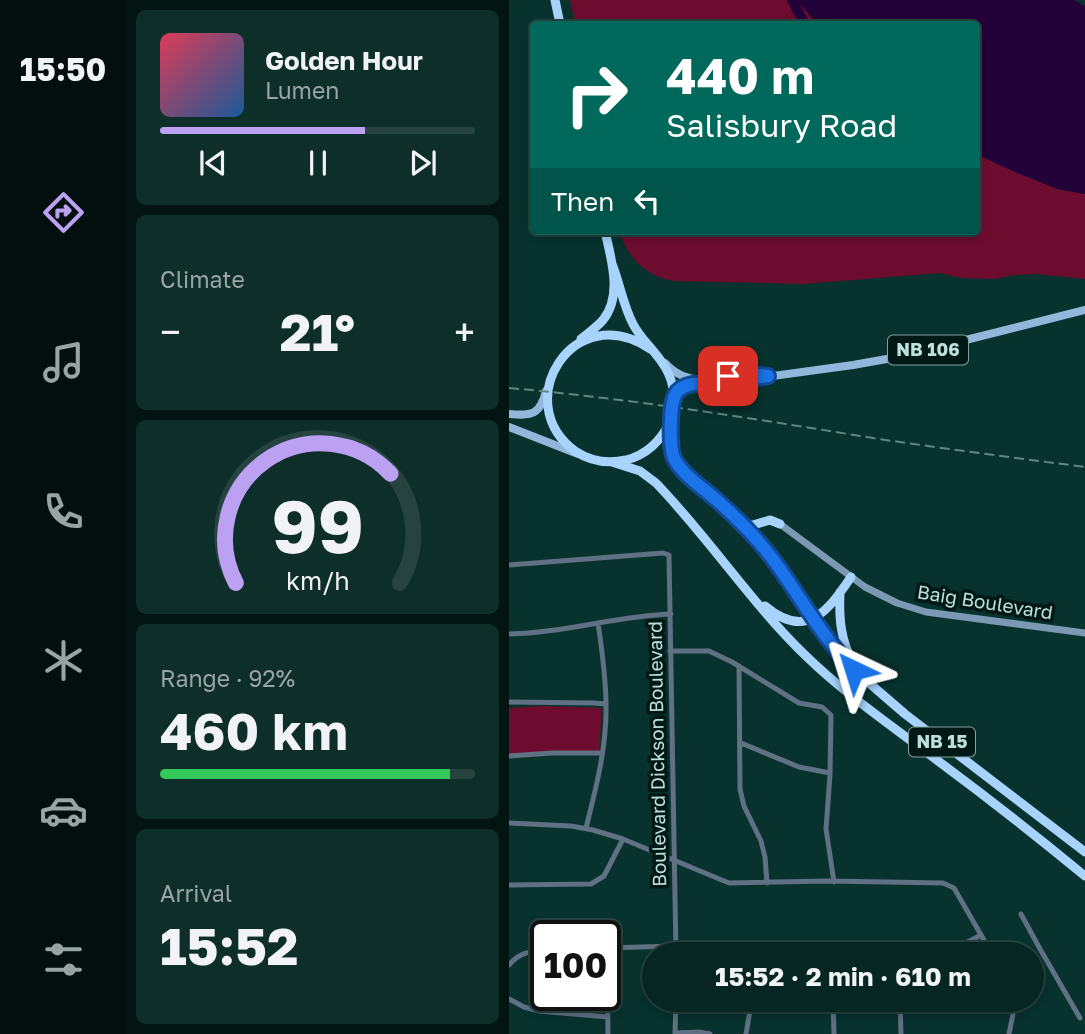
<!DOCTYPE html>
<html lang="en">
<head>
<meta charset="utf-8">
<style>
  body { margin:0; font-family:"Golos Text",sans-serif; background:#0e2e2a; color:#f1f3f6; height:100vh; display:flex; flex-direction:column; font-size:26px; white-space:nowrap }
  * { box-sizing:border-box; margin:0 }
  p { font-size:23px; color:#97a5a5 }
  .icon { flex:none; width:38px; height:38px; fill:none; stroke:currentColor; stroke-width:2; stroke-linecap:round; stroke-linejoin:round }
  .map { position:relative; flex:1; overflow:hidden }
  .sheet { display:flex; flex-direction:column; gap:10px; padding:10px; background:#031513; width:383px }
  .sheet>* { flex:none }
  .top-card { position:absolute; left:21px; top:21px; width:450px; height:214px; border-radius:7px; box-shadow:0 4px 10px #0003,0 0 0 2px #264340; background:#00695c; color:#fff; overflow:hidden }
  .speed { position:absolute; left:21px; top:920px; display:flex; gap:14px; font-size:35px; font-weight:700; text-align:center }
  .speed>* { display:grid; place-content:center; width:91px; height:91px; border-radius:50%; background:#052622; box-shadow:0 4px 10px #0003,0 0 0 2px #264340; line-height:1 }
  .speed .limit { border:4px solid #111; border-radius:10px; background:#fff; color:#111 }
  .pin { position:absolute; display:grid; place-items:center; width:60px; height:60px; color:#fff; margin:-30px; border-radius:14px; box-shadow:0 4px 10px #0006 }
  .me { position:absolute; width:77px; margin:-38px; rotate:319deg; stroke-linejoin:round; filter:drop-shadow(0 0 5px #0008) }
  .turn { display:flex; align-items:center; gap:24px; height:147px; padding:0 21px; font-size:32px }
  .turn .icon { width:91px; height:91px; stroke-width:2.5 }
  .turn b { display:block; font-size:49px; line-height:60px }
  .then { display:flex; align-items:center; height:66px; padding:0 21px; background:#0003; gap:14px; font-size:26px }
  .big { font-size:52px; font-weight:700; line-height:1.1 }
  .sheet .card { flex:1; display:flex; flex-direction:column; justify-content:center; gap:10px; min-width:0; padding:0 24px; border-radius:10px; background:#0e2e2a }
  .sheet .dial { align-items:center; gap:0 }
  .dial svg { height:182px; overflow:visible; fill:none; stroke:#264340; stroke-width:7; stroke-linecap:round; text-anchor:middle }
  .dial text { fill:#f1f3f6; stroke:none }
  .song { display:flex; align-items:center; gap:21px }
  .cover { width:84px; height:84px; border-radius:10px; background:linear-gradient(135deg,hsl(350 70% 55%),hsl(210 70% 35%)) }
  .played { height:7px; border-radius:4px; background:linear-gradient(90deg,#bca0f2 65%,#264340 65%) }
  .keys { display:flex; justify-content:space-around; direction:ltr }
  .heat { display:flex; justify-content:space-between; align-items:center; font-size:38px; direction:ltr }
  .charge { height:10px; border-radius:5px; background:linear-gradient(90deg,#34c759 92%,#264340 0) }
  .trip { position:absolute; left:133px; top:942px; width:402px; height:70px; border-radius:35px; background:#052622; box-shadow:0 4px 10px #0003,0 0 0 2px #264340; font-weight:700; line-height:70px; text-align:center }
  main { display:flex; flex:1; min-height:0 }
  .tab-bar { display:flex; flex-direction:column; width:126px; justify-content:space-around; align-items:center; background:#020f0e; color:#97a5a5 }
  .tab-bar .icon { width:49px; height:49px }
  .tab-bar .selected { color:#bca0f2 }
  .tab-bar b { font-size:32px; color:#f1f3f6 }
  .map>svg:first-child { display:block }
  .green { fill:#6d0c2f }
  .water { fill:#230239 }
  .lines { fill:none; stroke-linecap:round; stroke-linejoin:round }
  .river { stroke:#230239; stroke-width:10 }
  .street { stroke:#5f7182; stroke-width:5 }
  .secondary { stroke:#7c99b3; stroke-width:7 }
  .primary { stroke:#93b7da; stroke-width:8 }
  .highway { stroke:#a7d3fd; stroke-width:9 }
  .rail { stroke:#608783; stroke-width:2; stroke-dasharray:10 5; stroke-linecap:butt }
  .route-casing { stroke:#114b97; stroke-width:18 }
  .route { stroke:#1a73e8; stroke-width:12 }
  .labels { text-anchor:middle; stroke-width:7; stroke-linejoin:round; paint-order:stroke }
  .shield { fill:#001816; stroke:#84a4a1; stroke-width:2 }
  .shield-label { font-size:18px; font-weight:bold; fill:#bde0dc }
  .street-label { font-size:19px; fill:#bde0dc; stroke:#001816 }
</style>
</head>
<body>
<main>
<nav class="tab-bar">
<b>15:50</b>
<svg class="icon selected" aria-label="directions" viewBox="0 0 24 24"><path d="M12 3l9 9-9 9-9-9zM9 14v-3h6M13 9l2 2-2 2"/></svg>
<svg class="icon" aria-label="music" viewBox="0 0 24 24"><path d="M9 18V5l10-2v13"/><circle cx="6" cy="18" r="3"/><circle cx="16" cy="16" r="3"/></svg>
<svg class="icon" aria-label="phone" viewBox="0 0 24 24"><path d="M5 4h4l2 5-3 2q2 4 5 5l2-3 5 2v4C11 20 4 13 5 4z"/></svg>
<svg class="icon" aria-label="climate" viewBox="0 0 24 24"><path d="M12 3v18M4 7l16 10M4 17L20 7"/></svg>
<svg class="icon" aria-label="car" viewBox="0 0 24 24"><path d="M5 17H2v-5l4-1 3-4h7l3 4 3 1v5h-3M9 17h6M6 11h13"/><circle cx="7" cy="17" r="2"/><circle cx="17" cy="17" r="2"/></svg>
<svg class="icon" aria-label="filters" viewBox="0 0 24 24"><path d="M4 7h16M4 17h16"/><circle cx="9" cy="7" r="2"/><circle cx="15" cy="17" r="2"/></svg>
</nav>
<section class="sheet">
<div class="card">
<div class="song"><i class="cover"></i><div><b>Golden Hour</b><p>Lumen</p></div></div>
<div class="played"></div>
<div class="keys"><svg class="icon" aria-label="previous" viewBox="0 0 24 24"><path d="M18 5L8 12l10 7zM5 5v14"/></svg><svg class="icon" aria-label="pause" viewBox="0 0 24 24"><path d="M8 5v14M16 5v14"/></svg><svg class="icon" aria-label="next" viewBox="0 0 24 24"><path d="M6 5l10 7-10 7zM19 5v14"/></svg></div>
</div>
<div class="card"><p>Climate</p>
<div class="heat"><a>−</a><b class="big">21°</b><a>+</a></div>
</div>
<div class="card dial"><svg viewBox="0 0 100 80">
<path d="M14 69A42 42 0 1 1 86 69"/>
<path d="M14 69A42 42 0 0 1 82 21" stroke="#bca0f2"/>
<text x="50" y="56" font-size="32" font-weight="700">99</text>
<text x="50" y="72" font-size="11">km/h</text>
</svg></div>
<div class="card"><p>Range · 92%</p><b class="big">460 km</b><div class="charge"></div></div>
<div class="card"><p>Arrival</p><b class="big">15:52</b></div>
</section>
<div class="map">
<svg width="576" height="1034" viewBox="0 0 576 1034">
  <rect width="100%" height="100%" fill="#07322e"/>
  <path class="green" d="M61,0H288L308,24H66Z
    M467,154L504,171L548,189L576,194V279L527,274L505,275L486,279L452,278L431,273L293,284L163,281C133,274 121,258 109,231H467Z
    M31,706L93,708L90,753L0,755V708Z"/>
  <path class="water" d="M288,0H565L576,6V194L548,189L504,171L467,154V24H308Z"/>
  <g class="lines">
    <path class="river" d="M283,0L296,24"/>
    <path class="street" d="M0,565L154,553L160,555L167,954
      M0,634C55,633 107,616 162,614
      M161,651H200L223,662L290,703L313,707L322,715L321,775L317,829L325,882
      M230,666L231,789L235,806L252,841L256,857L258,883
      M0,702L85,703L97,704
      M232,743L290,767L321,773
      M0,756L43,753H93
      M0,823L62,826L84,830L114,839L220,883L319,881L434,883L445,888L483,954
      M77,828C87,788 98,746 97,705C97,678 93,650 89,623
      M0,885L82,884L95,876L114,839
      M512,914L531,949L571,1018
      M96,948L166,946
      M98,949L99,1034
      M249,954L254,949L262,946L308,945L321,954
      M436,954L472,935
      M0,965C11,952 21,951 37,951
      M0,999L15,1007L30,1011L99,1017
      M324,999L325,1034
      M391,999L392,1034
      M166,1033L190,1032L201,1034
      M166,1034L167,999
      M237,1034L243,999
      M500,1034L504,1014L502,999"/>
    <path class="secondary" d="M271,524L356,587L388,603L417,612L576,633"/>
    <path class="primary" d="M156,363C166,374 176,378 190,380
      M165,397L168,392L178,385L228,381L344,365L389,357L576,310
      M0,414C23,416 31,415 37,391
      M0,427L69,454"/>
    <path class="highway" d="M46,0L51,24
      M103,264C111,284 114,305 124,324C132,340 147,351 156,367C178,403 157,450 117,460C99,464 81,461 66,451C0,403 64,296 143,350
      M72,339C79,333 88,327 94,320C114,295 102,259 96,231
      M162,418C162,436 161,452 171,467L223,513L253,545L323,644L345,670L396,714L576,852
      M103,462L131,471L147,483C200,538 242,603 297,656C335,693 379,723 421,755C474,794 525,834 576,876
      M235,525H244L261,520L271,524
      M331,592C330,616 331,642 345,663
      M256,606C297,641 319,611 342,577"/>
    <path class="rail" d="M0,388C124,399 247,419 370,439C438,449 507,458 576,467"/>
  </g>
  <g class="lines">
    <g class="route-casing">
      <path id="route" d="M219,376L241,374L259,376L228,381L184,384C177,385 170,388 166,395C161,406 160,446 165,458C172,474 198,491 211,503C231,521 250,540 266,562C292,598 314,638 345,670"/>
    </g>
    <use href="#route" class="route"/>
  </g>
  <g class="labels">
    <g class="shield">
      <rect x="379" y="335.5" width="80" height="29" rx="5"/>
      <rect x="400" y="727.5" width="66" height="29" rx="5"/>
    </g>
    <g class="shield-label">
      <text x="419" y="356">NB 106</text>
      <text x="433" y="748">NB 15</text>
    </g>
    <g class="street-label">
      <text transform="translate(476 602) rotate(9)" y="7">Baig Boulevard</text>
      <text transform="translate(148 754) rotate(-91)" y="7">Boulevard Dickson Boulevard</text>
    </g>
  </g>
</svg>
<div class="speed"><div class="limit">100</div></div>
<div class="pin" style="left:219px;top:376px;background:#d93025"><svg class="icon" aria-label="arrive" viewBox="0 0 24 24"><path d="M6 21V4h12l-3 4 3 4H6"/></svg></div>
<svg class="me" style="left:345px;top:670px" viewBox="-20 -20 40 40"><path d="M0-17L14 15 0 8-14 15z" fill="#1a73e8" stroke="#fff" stroke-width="4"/></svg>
<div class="trip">15:52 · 2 min · 610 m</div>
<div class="top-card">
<div class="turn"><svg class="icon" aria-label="right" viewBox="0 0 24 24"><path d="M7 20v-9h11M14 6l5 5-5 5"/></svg><div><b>440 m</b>Salisbury Road</div></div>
<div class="then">Then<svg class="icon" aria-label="left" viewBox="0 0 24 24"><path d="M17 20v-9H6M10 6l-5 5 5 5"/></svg></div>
</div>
</div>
</main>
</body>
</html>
